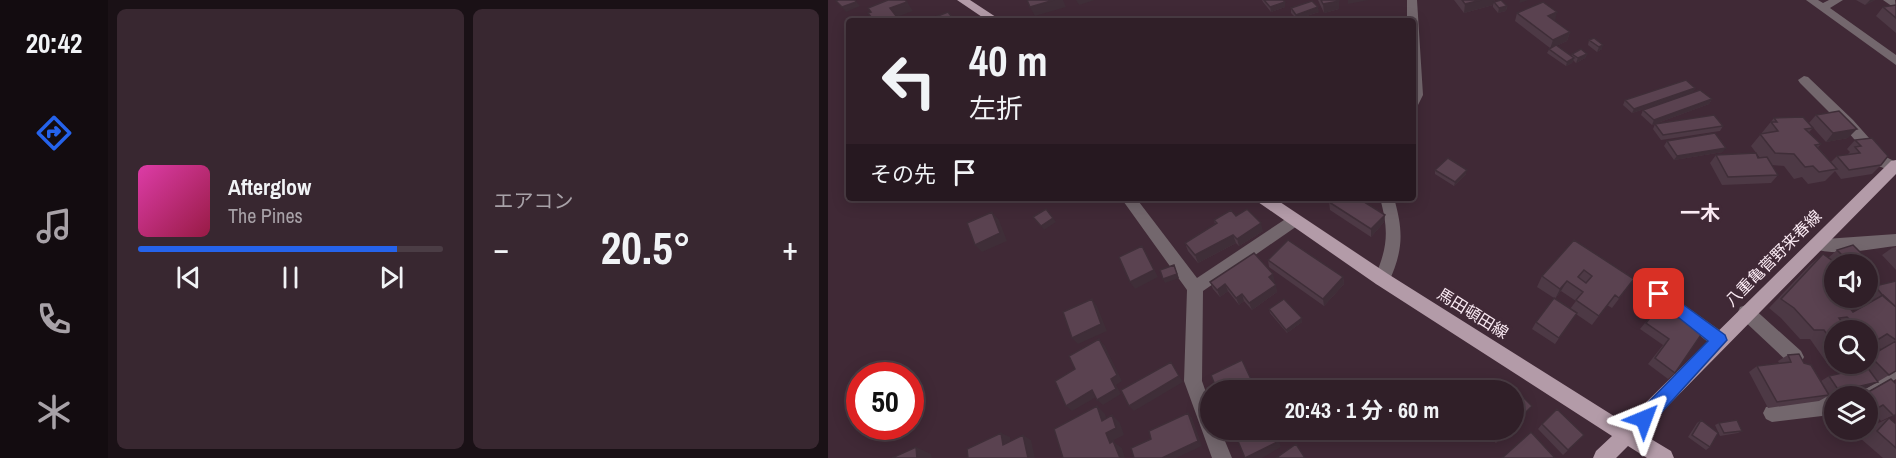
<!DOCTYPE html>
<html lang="ja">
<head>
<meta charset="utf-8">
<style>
  body { margin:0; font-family:"Archivo Narrow","Noto Sans JP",sans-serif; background:#382730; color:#f1f3f6; height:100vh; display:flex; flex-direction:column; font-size:22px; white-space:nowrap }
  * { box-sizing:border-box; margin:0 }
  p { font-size:20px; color:#a8a2a8 }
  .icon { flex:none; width:33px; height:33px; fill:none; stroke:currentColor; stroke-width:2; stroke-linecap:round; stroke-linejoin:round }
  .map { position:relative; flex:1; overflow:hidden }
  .panel { display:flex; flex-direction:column; gap:9px; padding:9px; background:#1a1116; width:720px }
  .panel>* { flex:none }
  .top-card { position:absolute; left:18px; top:18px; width:570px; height:183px; border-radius:6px; box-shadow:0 3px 15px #0003,0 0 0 2px #4b3d45; background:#301f28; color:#f1f3f6; overflow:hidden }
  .buttons { position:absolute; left:996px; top:254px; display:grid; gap:12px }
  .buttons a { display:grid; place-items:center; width:54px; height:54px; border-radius:50%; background:#301f28; box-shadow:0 3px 15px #0003,0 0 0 2px #4b3d45; font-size:30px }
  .speed { position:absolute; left:18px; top:362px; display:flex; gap:12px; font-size:30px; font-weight:700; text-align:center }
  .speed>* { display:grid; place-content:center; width:78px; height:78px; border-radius:50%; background:#301f28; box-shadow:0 3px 15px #0003,0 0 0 2px #4b3d45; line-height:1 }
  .speed .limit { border:9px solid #d22; background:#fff; color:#111 }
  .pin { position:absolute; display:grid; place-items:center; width:51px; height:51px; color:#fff; margin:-26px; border-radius:12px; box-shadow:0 3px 9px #0006 }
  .me { position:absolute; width:66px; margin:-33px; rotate:44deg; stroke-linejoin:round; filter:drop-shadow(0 0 4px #0008) }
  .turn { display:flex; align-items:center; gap:21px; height:126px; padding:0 24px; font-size:27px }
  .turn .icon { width:78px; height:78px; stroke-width:2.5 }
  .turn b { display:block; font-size:42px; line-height:51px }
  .then { display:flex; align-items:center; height:57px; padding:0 24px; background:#0003; gap:12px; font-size:22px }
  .big { font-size:45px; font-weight:700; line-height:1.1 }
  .panel .tile { flex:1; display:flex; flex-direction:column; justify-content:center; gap:9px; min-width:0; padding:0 21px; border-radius:9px; background:#382730 }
  .song { display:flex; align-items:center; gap:18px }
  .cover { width:72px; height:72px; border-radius:9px; background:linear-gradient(135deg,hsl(320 70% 55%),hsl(340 70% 35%)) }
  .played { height:6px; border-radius:3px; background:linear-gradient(90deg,#2563eb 85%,#4b3d45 85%) }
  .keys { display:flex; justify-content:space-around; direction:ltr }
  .heat { display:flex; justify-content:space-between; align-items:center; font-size:33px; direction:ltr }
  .panel .tiles { flex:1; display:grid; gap:9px; grid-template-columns:repeat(2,1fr) }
  .trip { position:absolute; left:372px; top:380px; width:324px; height:60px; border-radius:30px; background:#301f28; box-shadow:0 3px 15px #0003,0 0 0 2px #4b3d45; font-weight:700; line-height:60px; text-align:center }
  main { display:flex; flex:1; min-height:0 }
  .dock { display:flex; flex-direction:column; width:108px; justify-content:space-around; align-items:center; background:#130c10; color:#a8a2a8 }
  .dock .icon { width:42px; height:42px }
  .dock .active { color:#2563eb }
  .dock b { font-size:27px; color:#f1f3f6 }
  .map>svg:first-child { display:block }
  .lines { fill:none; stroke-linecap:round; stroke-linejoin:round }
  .minor { fill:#73676d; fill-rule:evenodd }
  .major { fill:#b39ba8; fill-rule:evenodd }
  .wall { fill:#4d3945; fill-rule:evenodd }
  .shaded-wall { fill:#3f2e38 }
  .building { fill:#5a4250; stroke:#3f2e38; stroke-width:1.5; fill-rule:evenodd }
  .route { fill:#2563eb; stroke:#184099; stroke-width:1.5 }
  .labels { text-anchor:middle; stroke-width:6; stroke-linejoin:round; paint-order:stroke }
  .street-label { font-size:16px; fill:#faeaf3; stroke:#402936 }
  .quarter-label { font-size:20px; font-weight:bold; fill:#faeaf3; stroke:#402936 }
</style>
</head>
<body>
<main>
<nav class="dock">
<b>20:42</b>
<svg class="icon active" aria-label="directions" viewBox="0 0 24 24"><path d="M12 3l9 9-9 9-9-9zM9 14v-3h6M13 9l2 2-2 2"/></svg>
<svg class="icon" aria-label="music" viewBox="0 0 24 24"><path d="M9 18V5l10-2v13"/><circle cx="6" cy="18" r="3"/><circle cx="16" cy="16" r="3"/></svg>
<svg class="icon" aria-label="phone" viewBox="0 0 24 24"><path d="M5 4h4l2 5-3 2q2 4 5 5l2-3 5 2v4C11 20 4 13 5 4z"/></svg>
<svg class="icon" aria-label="climate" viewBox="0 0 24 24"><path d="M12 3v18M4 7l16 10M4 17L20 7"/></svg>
</nav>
<section class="panel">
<div class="tiles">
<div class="tile">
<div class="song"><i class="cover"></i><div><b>Afterglow</b><p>The Pines</p></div></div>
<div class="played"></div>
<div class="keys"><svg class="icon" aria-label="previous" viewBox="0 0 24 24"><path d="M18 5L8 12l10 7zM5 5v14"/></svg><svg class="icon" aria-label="pause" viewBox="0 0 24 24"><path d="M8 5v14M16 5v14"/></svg><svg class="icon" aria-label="next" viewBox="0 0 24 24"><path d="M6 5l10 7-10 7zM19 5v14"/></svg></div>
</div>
<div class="tile"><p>エアコン</p>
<div class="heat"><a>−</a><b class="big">20.5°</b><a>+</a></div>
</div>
</div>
</section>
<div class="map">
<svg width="1068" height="458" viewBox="0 0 1068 458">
  <rect width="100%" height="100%" fill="#402936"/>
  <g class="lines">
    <path class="minor" d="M579,0H589L595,95L590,105L585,106V21H579Z
      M978,0H990L995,3L1001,0H1015L1002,8L1068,55V65Z
      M1055,0H1067L1068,9Z
      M976,76L980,77L1025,120L1058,157L1068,162V173L1048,165L1015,126L972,83L970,80Z
      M293,198H308L369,278L462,216H472L474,220L472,224L375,291L374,381L382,404V429H392L404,458H384L356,381L359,290Z
      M552,198H566C576,233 575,251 560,284L554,286L548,284L546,279C560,247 561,231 552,198Z
      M1068,234V246C1042,249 1008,257 983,248L980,244L983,240Z
      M831,287L897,334L899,340L897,346L891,348L885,346L825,299L823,294L825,289Z
      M918,305L924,307L973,351L976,357L973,363L967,365L961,363L912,317L910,312L912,307Z
      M1068,361V379C1040,398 1040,396 1006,396V410L994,416L944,422L938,419L935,413L938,407L993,398L1006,392L1012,394L1014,390L1033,382Z"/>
    <path class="major" d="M129,0H142L174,21H160Z
      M1068,160V174L813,433L843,451L846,458H819L800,446L788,458H765L768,451L784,436L548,284L430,202L428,198H446L560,274L797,423L1063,161Z"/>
  </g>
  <path class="wall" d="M434,0H455L457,2V7L443,12L435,2Z
    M490,0H511V9L496,13Z
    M626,0H667L666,2L679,6L678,11L670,13L665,7V5L636,13Z
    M1028,0H1047L1037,5Z
    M1068,5V33L1048,16L1055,7Z
    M463,8L491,12L469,19L463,13Z
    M689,13L727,21L742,32L739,41L728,46L743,56L744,54H759L757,58L748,63L745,60L744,63L738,66L719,53L722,48L687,21Z
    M761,40L774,49L769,52L760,45Z
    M867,88L865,92L884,99L881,104L824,125L813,115L815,110L850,98L804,113L795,105L797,100Z
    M988,115L1020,138L998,142L981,123Z
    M946,118L985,128L981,132L993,144L990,147L1003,162L1009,156L1019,155L1022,152L1019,149L1027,140L1053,165L1044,174L1013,179L1007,171L997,181L980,184L974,177L966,179L956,166L944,165L950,175L943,183L894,185L882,163L888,155L932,158L923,146Z
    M827,124L895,126L892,131L833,140L825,129Z
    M839,141L895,152L846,160L836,146Z
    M607,170L638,174L626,186L607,174Z
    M490,198H504L497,203Z
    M501,202L556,222L543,237L502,210Z
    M408,216L435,231L411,246L408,243L370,263L360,251L357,243L387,224L386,220Z
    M746,240L806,279L784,308L779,305L764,325L748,314L727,344L704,329L708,322L726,298L709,287L714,276ZM733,291L748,301L742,309L727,299Z
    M1068,247V270L1054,255L1064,248Z
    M1009,250L1040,264H1006L1005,280L1021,300L1017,303L1025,312L1044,301L1040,296V292L1047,286L1068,281V371L1039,388L1000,397V396L991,401L940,408L921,372L929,366L951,363L950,361L960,355L976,363L993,381L1001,376L1030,369L1013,373L1007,365L1001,366L982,339H972L953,318L941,308L982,265L995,254L1000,258ZM1006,330H1040V345L1043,343L1053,349L1040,357V363H1006Z
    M440,260L515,277L516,284L496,306L441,267Z
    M382,282H447H446L449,292L424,310L416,301L411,305L400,291L392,297L385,289Z
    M835,301L847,373L840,379L820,364L835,345L812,329Z
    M441,309L474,318V322L459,333L442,313Z
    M1063,379L1068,414L1053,421L1044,411L1040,413V396H1032Z
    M1061,418L1068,424V458H1055L1032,438L1044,426Z
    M873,420L882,447L878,450L860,437L869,423Z
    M891,423L914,431L910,433L892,436L887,425Z
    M714,424L756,435L735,455L710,429Z
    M654,429H682L668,443Z"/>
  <path class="shaded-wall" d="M226,0H235L238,7L207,16L202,7Z
    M248,0H267L251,5Z
    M520,0H541L520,4Z
    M653,0H667L665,5L636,13L637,4Z
    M692,0H701L691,3Z
    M1042,0H1047L1037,5Z
    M511,1V9L496,13L495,4Z
    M28,2L32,6L18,12L14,7Z
    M79,2L85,11L69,17L62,8Z
    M457,2V7L443,12L442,7Z
    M679,6L678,11L670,13L671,8Z
    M490,7L491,12L469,19L468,15Z
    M729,12L727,21L720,16Z
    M742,32L739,41L722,49L725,40Z
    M775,45L774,49L769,52L771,47Z
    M759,54L757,58L748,63L750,58Z
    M746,58L744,63L738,66L739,62Z
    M867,88L865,93L804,113L806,109Z
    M884,99L881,104L824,125L826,120Z
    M1029,129L1020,138L998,142L1005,133Z
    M898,148L895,152L846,160L849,156Z
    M639,170L638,174L626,186L627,182Z
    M497,198H504L497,203Z
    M164,212L171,220L179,241L154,252L147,245Z
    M557,215L556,222L543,237V229Z
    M225,218L228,222L216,230L213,226Z
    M433,223L435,231L411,246L409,239Z
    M405,235L408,243L370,263L367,255Z
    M318,253L330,277L307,289L302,282Z
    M346,265L351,278L337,283L335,279Z
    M1049,269L1040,276V272Z
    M445,274L447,282L443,284L441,277Z
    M515,277L516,284L496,306L495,299Z
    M739,281L733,291L727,299L732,289Z
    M397,284L400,291L392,297L389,290Z
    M448,285L449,292L424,310L421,303Z
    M414,294L416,301L411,305L408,298Z
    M264,299L269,306L279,331L250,344L244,338Z
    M474,318V322L459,333L458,330Z
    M271,339L277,346L294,381L288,385L293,394L275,405L269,400L283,379Z
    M1044,361L1028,370L1013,373L1029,364L1040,363V362Z
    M343,362L355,382L306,411L301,406Z
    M1050,382L1039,388L1000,397L1011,391Z
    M264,390L270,396L244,411L238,406Z
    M269,406L277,414L282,428L274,421Z
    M704,406L700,411L686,425V424Z
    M360,413L364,418L374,446L348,458H334Z
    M284,415L292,423L296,435L286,440L287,443L294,448L297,458H292L282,443L278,433Z
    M680,429H682L668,443L671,439Z
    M173,433L182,437L184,449L175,445Z
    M195,435L203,440L207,458H200Z
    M451,441L453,447L434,458H418Z
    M88,447L103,454L104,458H89Z"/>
  <path class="building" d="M10,0H27L28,2L14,7L8,1Z
    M60,0H77L79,2L62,8L72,21H46L40,13L43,12L40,8Z
    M199,0H226L202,7Z
    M436,0H455L457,2L442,7Z
    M493,0H511V1L495,4Z
    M634,0H653L637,4Z
    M673,0L679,6L671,8L666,2Z
    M484,1L490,7L468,15L463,8Z
    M715,2L729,12L720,16L742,32L725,40L689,13Z
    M1068,5V18L1055,7Z
    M120,12L127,21H97Z
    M766,38L775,45L771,47L761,40Z
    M728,45L746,58L739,62L721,49Z
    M753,49L759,54L750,58L744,54Z
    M858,80L867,88L806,109L797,100Z
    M872,90L884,99L826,120L815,110Z
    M1011,111L1029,129L1005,133L988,115Z
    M886,115L895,126L835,135L827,124Z
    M975,117L985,128L977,129L993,144L987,145L1009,169L991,172L985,166L977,167L966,154L947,153L932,134L950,131L943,122H949L946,118Z
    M887,133L898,148L849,156L839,141Z
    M1044,138L1060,156L1053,165L1021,170L1009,156L1032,153L1027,147L1033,146L1027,140Z
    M928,153L930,158L939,157L950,175L900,177L888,155Z
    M620,158L639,170L627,182L607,170Z
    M505,198H530L557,215L543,229L501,202Z
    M218,209L225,218L213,226L205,217Z
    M419,209L433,223L409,239L405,235L367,255L357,243L389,223L386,220L403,210L408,216Z
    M164,212L172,233L147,245L139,223Z
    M460,240L515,277L495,299L440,260Z
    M746,240L806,279L791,298L787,295L771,316L748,300L755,292L739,281L732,289L714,276ZM756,270L764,276L758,283L750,277Z
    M1025,245L1049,269L1040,272V264H1023L1009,250Z
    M314,246L326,270L302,282L291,257Z
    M426,253L445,274L441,277L448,285L421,303L414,294L408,298L397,284L389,290L382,282Z
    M995,254L1009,264H1006V275L1005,280L1006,282V297H1018L1021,300L1016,301L1025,312L1055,295L1068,307V340L1059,334L1046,342L1040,336V330H1033L1019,317L1011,318L1020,330H1006V345L996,330H986L966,308L953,299Z
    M346,265L349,274L335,279L332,270Z
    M1068,281V307L1056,297L1047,286Z
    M726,298L749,313L731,338L708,322Z
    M264,299L273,324L244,338L235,312Z
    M456,299L474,318L458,330L441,309Z
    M835,301L877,329L847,373L827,358L841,339L818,323Z
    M271,339L289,375L283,379L288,389L269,400L264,390L238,406L227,381L247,369L241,356Z
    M1068,341V371L1061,375L1042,356Z
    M971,354L976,363L983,365L1001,395L949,402L929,366L963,362L960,355Z
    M1040,356L1044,361L1040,362Z
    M414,360L428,390H389L383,375Z
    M343,362L351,376L301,406L293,390Z
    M1039,367L1050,382L1011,391L1001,376Z
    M661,379L672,390H650Z
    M1063,379L1068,384V414L1066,416L1055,405L1048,409L1040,400V396H1036L1035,395Z
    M690,392L704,406L686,424V397Z
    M269,406L274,421L284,415L288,428L278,433L282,443L285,441L292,458H235L226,429Z
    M729,409L756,435L740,450L714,424Z
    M360,413L370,441L334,458H306L303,448L323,439L321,431Z
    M1061,418L1068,424V448L1049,431Z
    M873,420L890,433L882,447L864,435Z
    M909,420L914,431L896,433L891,423Z
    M405,429H445L451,441L417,458Z
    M661,429H680L671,439Z
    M703,432L727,458H674Z
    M173,433L175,445L195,435L200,458H140L139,449Z
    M468,444L477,458H448Z
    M88,447L89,458H64Z"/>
  <path class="route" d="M831,287L897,335L899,340L822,425L816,427L810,425L808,419L810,413L880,341L826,298L824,294L826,289Z"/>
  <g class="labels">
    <g class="street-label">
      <text transform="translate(945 258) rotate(-45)" y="6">八重亀菅野来春線</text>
      <text transform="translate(645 313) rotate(32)" y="6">馬田頓田線</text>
    </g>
    <g class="quarter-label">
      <text x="872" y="220">一木</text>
    </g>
  </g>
</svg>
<div class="buttons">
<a><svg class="icon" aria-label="sound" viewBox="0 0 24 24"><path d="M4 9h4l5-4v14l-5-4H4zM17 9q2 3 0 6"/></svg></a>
<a><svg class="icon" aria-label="search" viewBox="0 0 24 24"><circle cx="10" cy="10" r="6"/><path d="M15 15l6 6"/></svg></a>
<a><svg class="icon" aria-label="layers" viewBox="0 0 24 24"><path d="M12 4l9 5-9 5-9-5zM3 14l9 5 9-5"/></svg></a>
</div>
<div class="speed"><div class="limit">50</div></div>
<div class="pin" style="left:831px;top:294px;background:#d93025"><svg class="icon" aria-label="arrive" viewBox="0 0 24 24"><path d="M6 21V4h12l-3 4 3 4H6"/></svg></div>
<svg class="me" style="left:816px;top:419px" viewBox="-20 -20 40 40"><path d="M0-17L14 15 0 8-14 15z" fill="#2563eb" stroke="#fff" stroke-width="4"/></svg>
<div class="trip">20:43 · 1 分 · 60 m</div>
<div class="top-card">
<div class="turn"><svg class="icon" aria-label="left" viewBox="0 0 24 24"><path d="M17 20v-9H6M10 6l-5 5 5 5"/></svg><div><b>40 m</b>左折</div></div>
<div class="then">その先<svg class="icon" aria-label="arrive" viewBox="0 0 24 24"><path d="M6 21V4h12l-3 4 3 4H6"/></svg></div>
</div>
</div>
</main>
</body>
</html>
